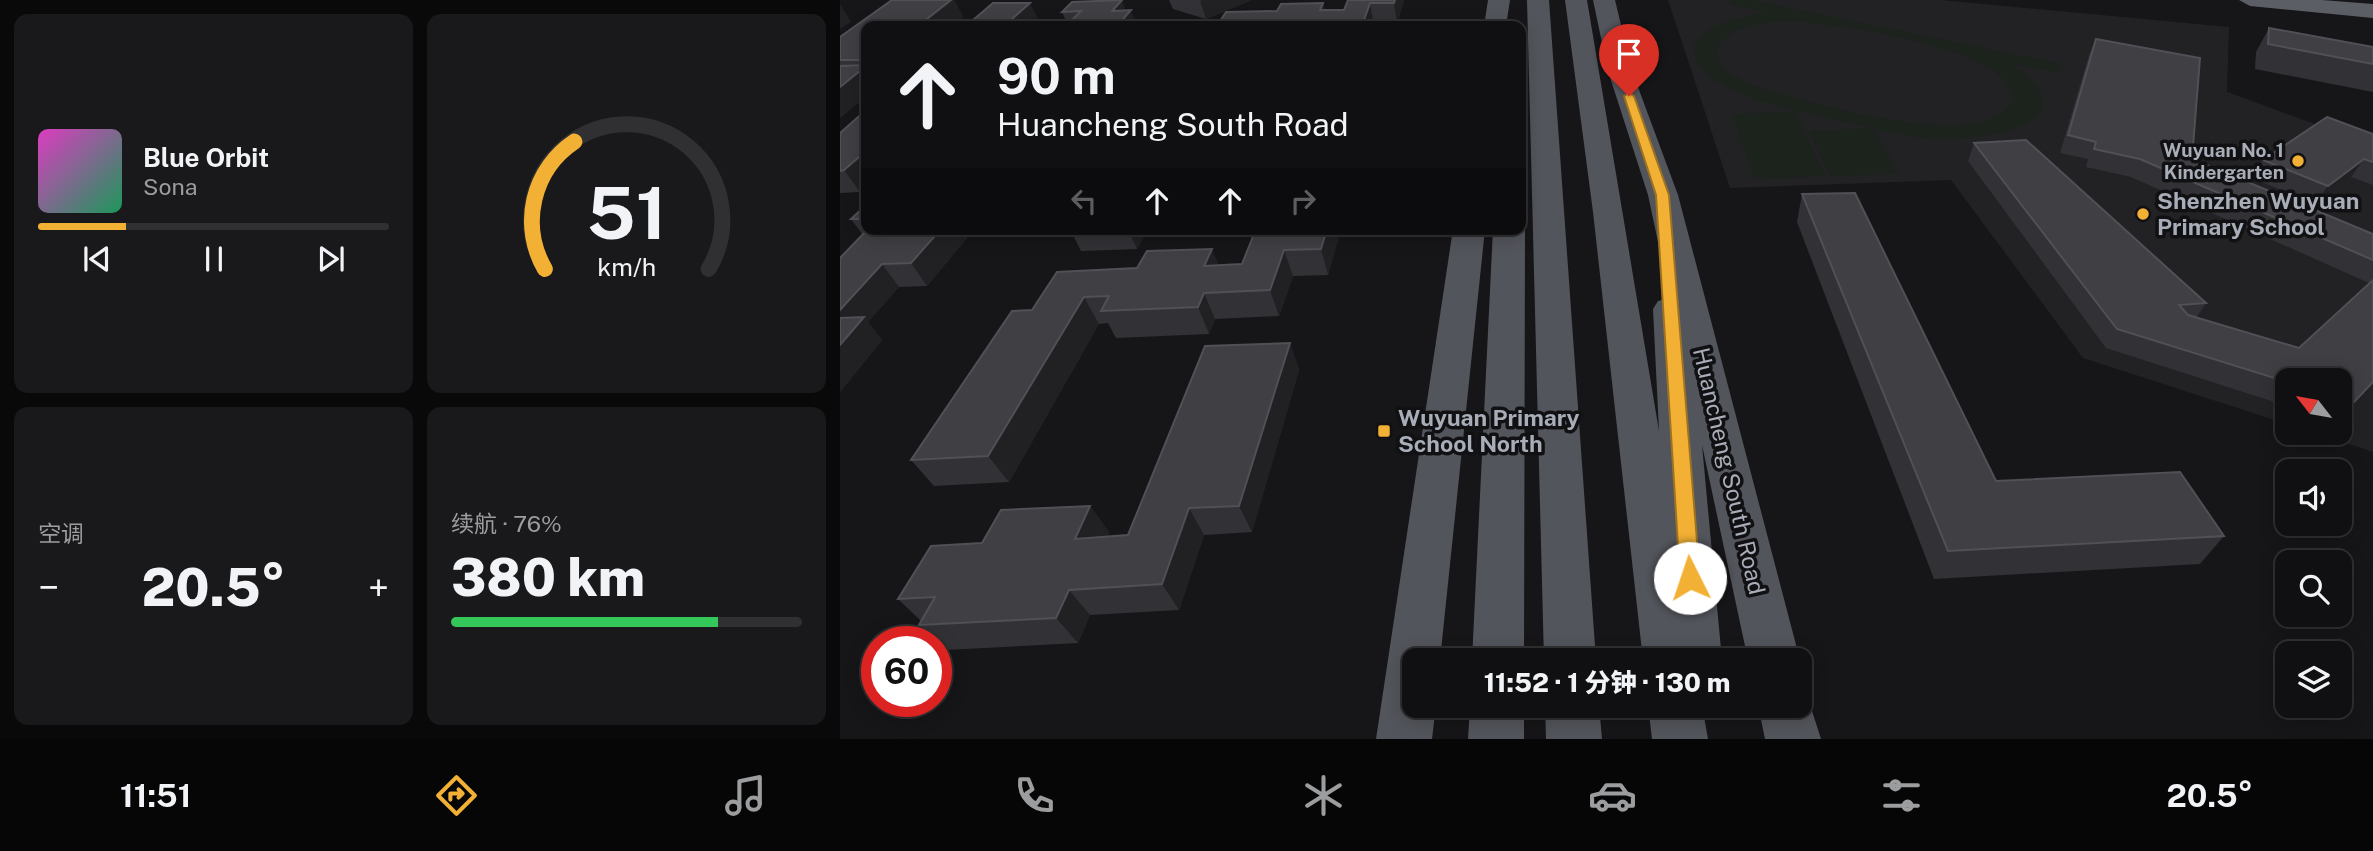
<!DOCTYPE html>
<html lang="zh">
<head>
<meta charset="utf-8">
<style>
  body { margin:0; font-family:"Public Sans","Noto Sans SC",sans-serif; background:#19191b; color:#f1f3f6; height:100vh; display:flex; flex-direction:column; font-size:26px; white-space:nowrap }
  * { box-sizing:border-box; margin:0 }
  p { font-size:23px; color:#9c9d9f }
  .icon { flex:none; width:38px; height:38px; fill:none; stroke:currentColor; stroke-width:2; stroke-linecap:round; stroke-linejoin:round }
  .map { position:relative; flex:1; overflow:hidden }
  .sheet { display:flex; flex-direction:column; gap:14px; padding:14px; background:#09090a; width:840px }
  .sheet>* { flex:none }
  .top-card { position:absolute; left:21px; top:21px; width:665px; height:214px; border-radius:14px; box-shadow:0 4px 18px #0003,0 0 0 2px #303032; background:#101012; color:#f1f3f6; overflow:hidden }
  .needle { width:46px; rotate:301deg }
  .buttons { position:absolute; left:1435px; top:368px; display:grid; gap:14px }
  .buttons a { display:grid; place-items:center; width:77px; height:77px; border-radius:14px; background:#101012; box-shadow:0 4px 18px #0003,0 0 0 2px #303032; font-size:35px }
  .speed { position:absolute; left:21px; top:626px; display:flex; gap:14px; font-size:35px; font-weight:700; text-align:center }
  .speed>* { display:grid; place-content:center; width:91px; height:91px; border-radius:50%; background:#101012; box-shadow:0 4px 18px #0003,0 0 0 2px #303032; line-height:1 }
  .speed .limit { border:10px solid #d22; background:#fff; color:#111 }
  .pin { position:absolute; display:grid; place-items:center; width:60px; height:60px; color:#fff; margin:-72px -30px; border-radius:50% 50% 50% 0; rotate:-45deg; box-shadow:0 0 7px #0007 }
  .pin .icon { rotate:45deg }
  .me { position:absolute; width:77px; margin:-38px; rotate:356deg; stroke-linejoin:round; filter:drop-shadow(0 0 5px #0008) }
  .turn { display:flex; align-items:center; gap:24px; height:147px; padding:0 21px; font-size:32px }
  .turn .icon { width:91px; height:91px; stroke-width:2.5 }
  .turn b { display:block; font-size:49px; line-height:60px }
  .lanes { display:flex; align-items:center; height:66px; padding:0 21px; background:#0003; justify-content:center; gap:35px; direction:ltr }
  .lanes .off { opacity:.35 }
  .big { font-size:52px; font-weight:800; line-height:1.1 }
  .sheet .tile { flex:1; display:flex; flex-direction:column; justify-content:center; gap:10px; min-width:0; padding:0 24px; border-radius:14px; background:#19191b }
  .sheet .dial { align-items:center; gap:0 }
  .dial svg { height:182px; overflow:visible; fill:none; stroke:#303032; stroke-width:7; stroke-linecap:round; text-anchor:middle }
  .dial text { fill:#f1f3f6; stroke:none }
  .song { display:flex; align-items:center; gap:21px }
  .cover { width:84px; height:84px; border-radius:10px; background:linear-gradient(135deg,hsl(310 70% 55%),hsl(150 70% 35%)) }
  .played { height:7px; border-radius:4px; background:linear-gradient(90deg,#f2b134 25%,#303032 25%) }
  .keys { display:flex; justify-content:space-around; direction:ltr }
  .heat { display:flex; justify-content:space-between; align-items:center; font-size:38px; direction:ltr }
  .charge { height:10px; border-radius:5px; background:linear-gradient(90deg,#34c759 76%,#303032 0) }
  .sheet .tiles { flex:1; display:grid; gap:14px; grid-template-columns:repeat(2,1fr) }
  .trip { position:absolute; left:562px; top:648px; width:410px; height:70px; border-radius:14px; background:#101012; box-shadow:0 4px 18px #0003,0 0 0 2px #303032; font-weight:800; line-height:70px; text-align:center }
  .menu { display:flex; height:112px; justify-content:space-around; align-items:center; background:#060607; color:#9c9d9f }
  .menu .icon { width:49px; height:49px }
  .menu .on { color:#f2b134 }
  .menu b { font-size:32px; color:#f1f3f6 }
  main { display:flex; flex:1; min-height:0 }
  .map>svg:first-child { display:block }
  .built { fill:#222225 }
  .green { fill:#1c231d; fill-rule:evenodd }
  .lines { fill:none; stroke-linecap:round; stroke-linejoin:round }
  .primary { fill:#53555c; fill-rule:evenodd }
  .trunk { fill:#5b5e65; fill-rule:evenodd }
  .wall { fill:#323236 }
  .shaded-wall { fill:#212124 }
  .building { fill:#3f3f44; stroke:#4f5156; stroke-width:2 }
  .route { fill:#f2b134; stroke:#9d7322; stroke-width:2 }
  .poi-dot { fill:#f2b134; stroke:#111113; stroke-width:2.5 }
  .labels { text-anchor:middle; stroke-width:7; stroke-linejoin:round; paint-order:stroke }
  .far-poi-label { font-size:19px; font-weight:bold; fill:#a8adb8; stroke:#111113; text-anchor:end }
  .poi-label { font-size:23px; font-weight:bold; fill:#a8adb8; stroke:#111113; text-anchor:start }
  .street-label { font-size:23px; fill:#a8adb8; stroke:#111113 }
</style>
</head>
<body>
<main>
<section class="sheet">
<div class="tiles">
<div class="tile">
<div class="song"><i class="cover"></i><div><b>Blue Orbit</b><p>Sona</p></div></div>
<div class="played"></div>
<div class="keys"><svg class="icon" aria-label="previous" viewBox="0 0 24 24"><path d="M18 5L8 12l10 7zM5 5v14"/></svg><svg class="icon" aria-label="pause" viewBox="0 0 24 24"><path d="M8 5v14M16 5v14"/></svg><svg class="icon" aria-label="next" viewBox="0 0 24 24"><path d="M6 5l10 7-10 7zM19 5v14"/></svg></div>
</div>
<div class="tile dial"><svg viewBox="0 0 100 80">
<path d="M14 69A42 42 0 1 1 86 69"/>
<path d="M14 69A42 42 0 0 1 27 13" stroke="#f2b134"/>
<text x="50" y="56" font-size="32" font-weight="700">51</text>
<text x="50" y="72" font-size="11">km/h</text>
</svg></div>
<div class="tile"><p>空调</p>
<div class="heat"><a>−</a><b class="big">20.5°</b><a>+</a></div>
</div>
<div class="tile"><p>续航 · 76%</p><b class="big">380 km</b><div class="charge"></div></div>
</div>
</section>
<div class="map">
<svg width="1533" height="739" viewBox="0 0 1533 739">
  <rect width="100%" height="100%" fill="#161618"/>
  <path class="built" d="M828,0H1101L1389,27L1387,92L1533,145V452L1473,432H1500V380H1447V424L1243,358L1111,180L890,188Z"/>
  <path class="green" d="M893,0H911L1222,64L1218,73L1173,64C1179,69 1188,74 1193,81C1235,131 1125,141 1098,139C1076,138 1055,134 1034,129L1059,174L990,176L969,131L1031,128C991,117 850,99 854,46C869,20 901,17 929,13L888,4ZM941,21C984,21 1173,47 1174,99C1145,158 962,100 913,85C897,78 876,69 877,48C890,26 918,24 941,21Z
    M955,112L985,176L914,179L892,114Z"/>
  <g class="lines">
    <path class="primary" d="M648,0H670L666,26H644Z
      M687,0H709L756,660H704Z
      M725,0H747L819,431L813,309L818,301L830,298L808,195L768,71L753,0H775L792,71L838,195L960,660L959,662V660H908L862,445L882,660H803L753,212Z
      M681,223L685,229L684,660H632L653,229H681Z
      M613,229H645L600,660H574V705H596L592,739H536Z
      M959,684L964,686L981,739H925L918,705H959Z
      M630,705H684V739H628Z
      M705,705H759L762,739H706Z
      M808,705H862L868,739H812Z"/>
    <path class="trunk" d="M1399,0H1482L1533,4V18L1410,6Z"/>
  </g>
  <path class="wall" d="M52,0H114L123,17L111,26H26V96L0,118V37Z
    M329,0H412L366,19L333,9Z
    M508,0H564L557,24L534,25V26H377L437,11L483,3L485,10H504Z
    M285,10L228,25L222,12Z
    M1429,28L1533,47V92L1415,69L1416,52Z
    M1256,39L1352,159L1533,234V384L1500,418V380H1447V406L1266,348L1128,161L1134,143L1366,303L1357,317L1459,348L1529,283L1291,177L1246,167L1248,159L1220,153L1249,55Z
    M26,110V186L20,192L0,193V133Z
    M1533,134V185L1511,177L1475,204L1412,178L1423,160Z
    M962,194L1156,481L1384,536L1360,564L1094,579L957,222Z
    M26,205V229H121L127,238L87,286L59,287L28,322L42,340L0,392L23,235L11,219Z
    M230,229H308L297,249L241,251Z
    M416,229H501L488,275L453,276L439,316L375,319L369,334L276,338L268,323L259,324L169,482L94,486L71,460L192,310L379,265L402,264Z
    M450,343L459,370L412,532L364,535L339,610L250,615L238,643L106,650L79,625L81,621L58,599L142,543L250,506L269,532L267,537L288,535Z"/>
  <path class="shaded-wall" d="M111,0H114L123,17L111,26H78Z
    M282,0L287,15L291,10L297,26H277L272,11Z
    M363,0H412L366,19L360,1Z
    M555,0H564L557,24L554,3Z
    M190,3L199,21L193,26H164Z
    M483,3L487,21H482L483,26H480V10Z
    M530,3L534,25V26H525L524,20Z
    M0,4L11,22L0,29Z
    M26,66V96L0,118V87Z
    M26,151V186L20,192L4,170Z
    M1524,159L1511,177L1475,204L1488,186Z
    M93,229H121L127,238L87,286L71,263Z
    M288,229H308L297,249Z
    M487,229H501L488,275L481,249Z
    M372,249L383,275L364,266Z
    M444,250L453,276L439,316L430,290Z
    M42,264L59,287L28,322L42,340L0,392V310Z
    M364,293L375,319L369,334L358,307Z
    M244,297L259,324L169,482L148,456Z
    M450,343L459,370L412,532L399,506Z
    M1533,382V384L1500,418L1514,402Z
    M250,506L269,532L255,565L235,539Z
    M349,508L364,535L339,610L322,584Z
    M229,590L250,615L238,643L216,618Z"/>
  <path class="building" d="M52,0H111L78,26H26V60H0V37Z
    M282,0L272,11L291,10L277,26H226L241,11L222,12L232,2Z
    M508,0H555L554,3H530L524,20L482,21L480,26H421L423,22L406,23L404,26H377L386,12L437,11L441,4L483,3L480,10H504Z
    M153,3H190L164,26H126Z
    M1429,28L1533,47V64L1428,44Z
    M1256,39L1360,58L1352,159L1533,234V260L1300,159L1254,149L1256,142L1228,135Z
    M26,65V66L0,87V66Z
    M26,110V151L4,170L0,171V133Z
    M1487,117L1533,134V162L1524,159L1488,186L1423,160Z
    M1186,140L1366,303L1339,305L1348,315L1459,348L1533,280V382L1514,402L1500,398V380H1447V382L1277,329L1134,143Z
    M1015,193L1156,481L1340,472L1384,536L1108,551L962,194Z
    M26,205V219H11Z
    M28,229H101L71,263L42,264L0,310V258Z
    M416,229H487L481,249L444,250L430,290L364,293L358,307L261,311L269,296L244,297L148,456L71,460L172,311L192,310L217,272L297,268L307,251L372,249L364,266L402,264Z
    M24,317L0,345V318Z
    M450,343L399,506L349,508L322,584L229,590L216,618L79,625L95,597L58,599L91,546L142,543L161,510L250,506L235,539L288,535L365,346Z"/>
  <path class="route" d="M789,93L794,96L829,195L860,578L857,584L850,586L843,584L840,578L816,195L784,96Z"/>
  <g class="poi-dot">
    <circle cx="1458" cy="161" r="7"/>
    <circle cx="1303" cy="214" r="7"/>
    <rect x="537" y="424" width="14" height="14" rx="3.5"/>
  </g>
  <g class="labels">
    <g class="far-poi-label">
      <text x="1444" y="157">Wuyuan No. 1<tspan x="1444" dy="22">Kindergarten</tspan></text>
    </g>
    <g class="poi-label">
      <text x="1317" y="209">Shenzhen Wuyuan<tspan x="1317" dy="26">Primary School</tspan></text>
      <text x="558" y="426">Wuyuan Primary<tspan x="558" dy="26">School North</tspan></text>
    </g>
    <g class="street-label">
      <text transform="translate(889 471) rotate(77)" y="8">Huancheng South Road</text>
    </g>
  </g>
</svg>
<div class="buttons">
<a><svg class="needle" viewBox="-14 -14 28 28"><path d="M0-13l5 13h-10z" fill="#e53935"/><path d="M0 13l5-13h-10z" fill="#9c9d9f"/></svg></a>
<a><svg class="icon" aria-label="sound" viewBox="0 0 24 24"><path d="M4 9h4l5-4v14l-5-4H4zM17 9q2 3 0 6"/></svg></a>
<a><svg class="icon" aria-label="search" viewBox="0 0 24 24"><circle cx="10" cy="10" r="6"/><path d="M15 15l6 6"/></svg></a>
<a><svg class="icon" aria-label="layers" viewBox="0 0 24 24"><path d="M12 4l9 5-9 5-9-5zM3 14l9 5 9-5"/></svg></a>
</div>
<div class="speed"><div class="limit">60</div></div>
<div class="pin" style="left:789px;top:96px;background:#d93025"><svg class="icon" aria-label="arrive" viewBox="0 0 24 24"><path d="M6 21V4h12l-3 4 3 4H6"/></svg></div>
<svg class="me" style="left:850px;top:578px" viewBox="-20 -20 40 40"><circle r="19" fill="#fff"/><path d="M0-13L10 11 0 6-10 11z" fill="#f2b134"/></svg>
<div class="trip">11:52 · 1 分钟 · 130 m</div>
<div class="top-card">
<div class="turn"><svg class="icon" aria-label="ahead" viewBox="0 0 24 24"><path d="M12 20V5M6 11l6-6 6 6"/></svg><div><b>90 m</b>Huancheng South Road</div></div>
<div class="lanes"><svg class="icon off" aria-label="left" viewBox="0 0 24 24"><path d="M17 20v-9H6M10 6l-5 5 5 5"/></svg><svg class="icon" aria-label="ahead" viewBox="0 0 24 24"><path d="M12 20V5M6 11l6-6 6 6"/></svg><svg class="icon" aria-label="ahead" viewBox="0 0 24 24"><path d="M12 20V5M6 11l6-6 6 6"/></svg><svg class="icon off" aria-label="right" viewBox="0 0 24 24"><path d="M7 20v-9h11M14 6l5 5-5 5"/></svg></div>
</div>
</div>
</main>
<nav class="menu">
<b>11:51</b>
<svg class="icon on" aria-label="directions" viewBox="0 0 24 24"><path d="M12 3l9 9-9 9-9-9zM9 14v-3h6M13 9l2 2-2 2"/></svg>
<svg class="icon" aria-label="music" viewBox="0 0 24 24"><path d="M9 18V5l10-2v13"/><circle cx="6" cy="18" r="3"/><circle cx="16" cy="16" r="3"/></svg>
<svg class="icon" aria-label="phone" viewBox="0 0 24 24"><path d="M5 4h4l2 5-3 2q2 4 5 5l2-3 5 2v4C11 20 4 13 5 4z"/></svg>
<svg class="icon" aria-label="climate" viewBox="0 0 24 24"><path d="M12 3v18M4 7l16 10M4 17L20 7"/></svg>
<svg class="icon" aria-label="car" viewBox="0 0 24 24"><path d="M5 17H2v-5l4-1 3-4h7l3 4 3 1v5h-3M9 17h6M6 11h13"/><circle cx="7" cy="17" r="2"/><circle cx="17" cy="17" r="2"/></svg>
<svg class="icon" aria-label="filters" viewBox="0 0 24 24"><path d="M4 7h16M4 17h16"/><circle cx="9" cy="7" r="2"/><circle cx="15" cy="17" r="2"/></svg>
<b>20.5°</b>
</nav>
</body>
</html>
